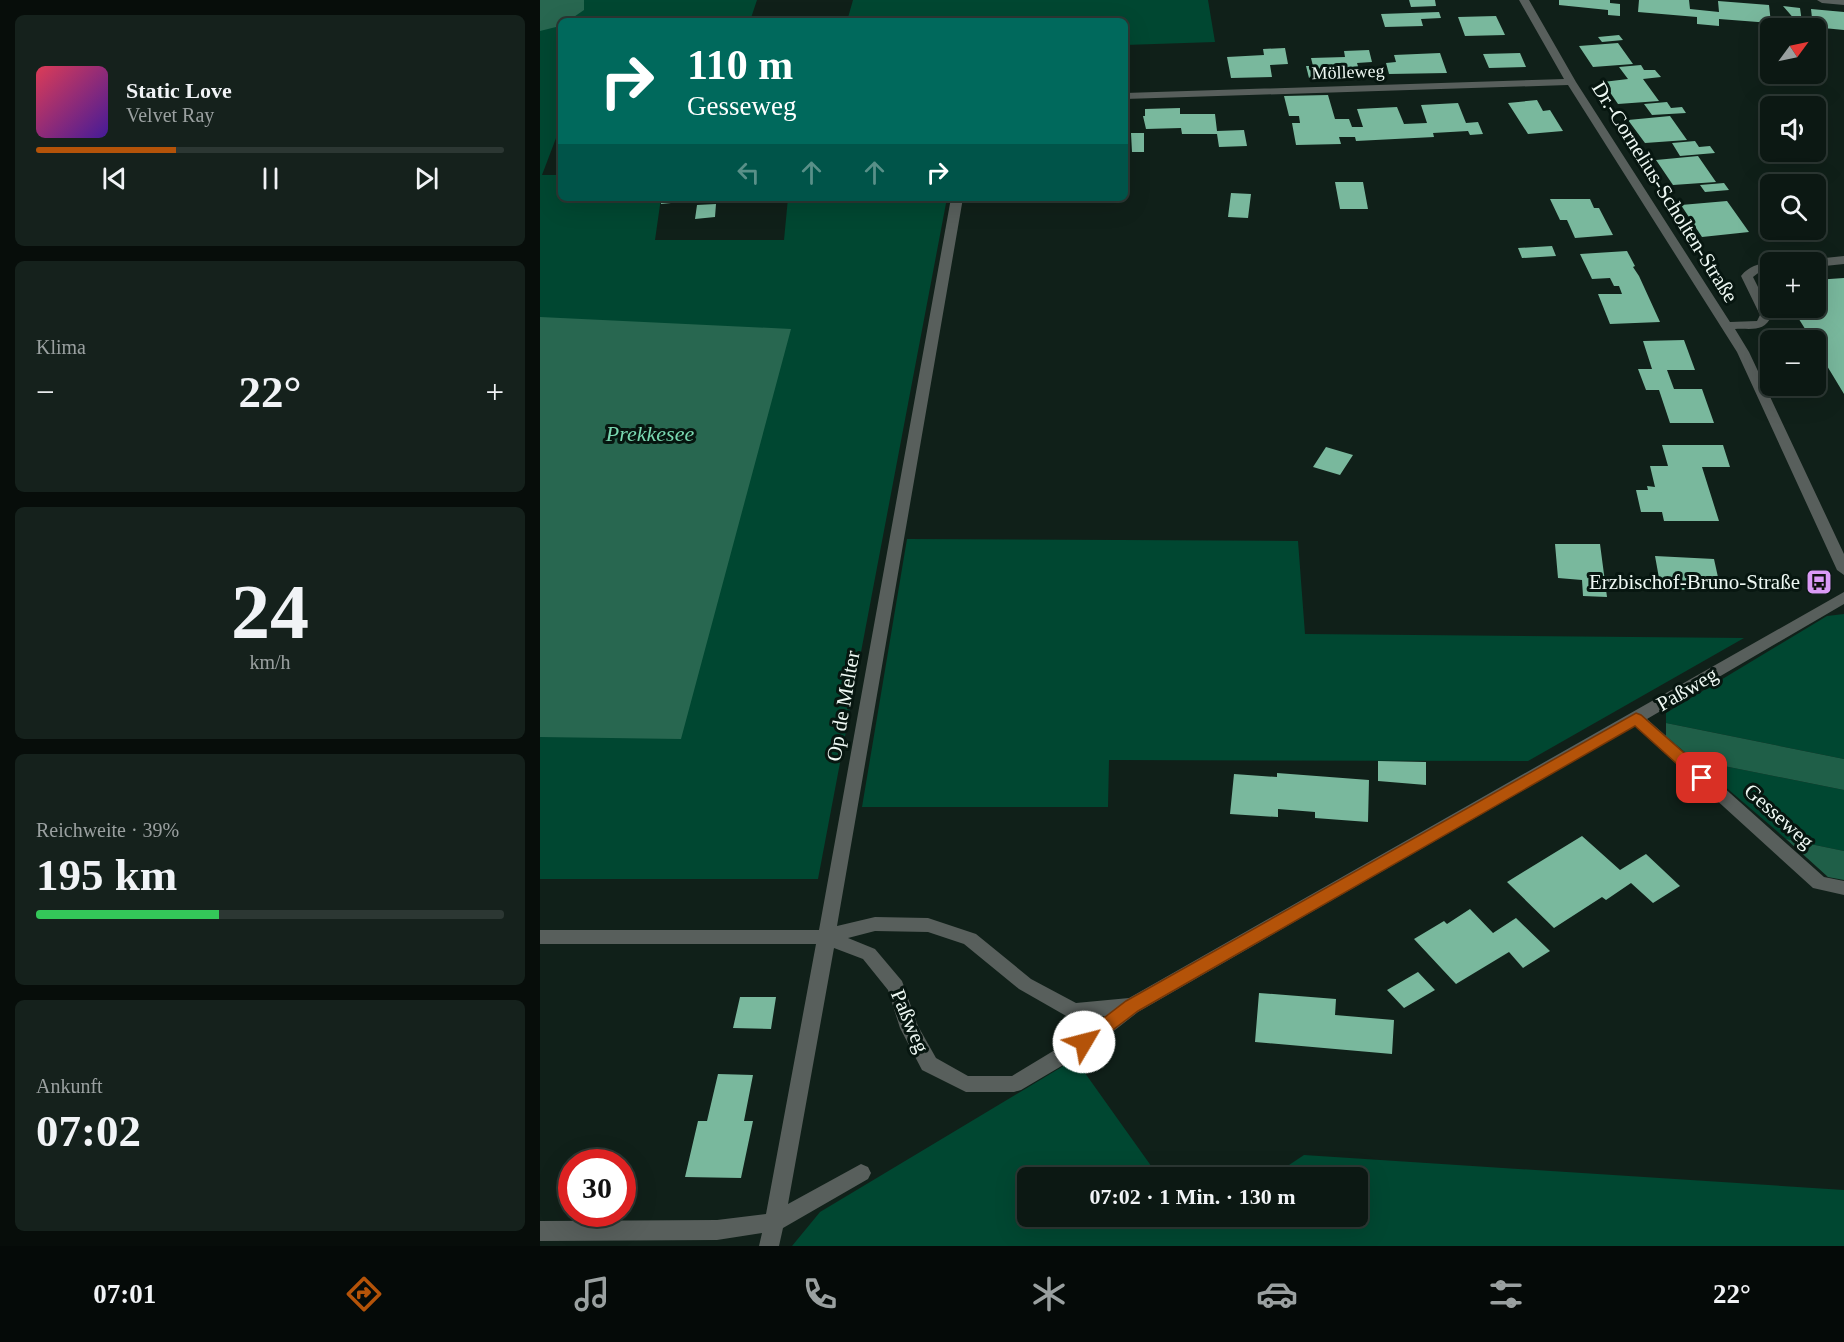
<!DOCTYPE html>
<html lang="de">
<head>
<meta charset="utf-8">
<style>
  body { margin:0; font-family:"Times New Roman",serif; background:#15211c; color:#f1f3f6; height:100vh; display:flex; flex-direction:column; font-size:22px; white-space:nowrap }
  * { box-sizing:border-box; margin:0 }
  p { font-size:20px; color:#9aa0a0 }
  .icon { flex:none; width:33px; height:33px; fill:none; stroke:currentColor; stroke-width:2; stroke-linecap:round; stroke-linejoin:round }
  .map { position:relative; flex:1; overflow:hidden }
  .drawer { display:flex; flex-direction:column; gap:15px; padding:15px; background:#070d0a; width:540px }
  .drawer>* { flex:none }
  .banner { position:absolute; left:18px; top:18px; width:570px; height:183px; border-radius:9px; box-shadow:0 6px 24px #0002,0 0 0 2px #2c3733; background:#00695c; color:#fff; overflow:hidden }
  .needle { width:39px; rotate:57deg }
  .tools { position:absolute; left:1220px; top:18px; display:grid; gap:12px }
  .tools a { display:grid; place-items:center; width:66px; height:66px; border-radius:9px; background:#0c1813; box-shadow:0 6px 24px #0002,0 0 0 2px #2c3733; font-size:30px }
  .speed { position:absolute; left:18px; top:1149px; display:flex; gap:12px; font-size:30px; font-weight:700; text-align:center }
  .speed>* { display:grid; place-content:center; width:78px; height:78px; border-radius:50%; background:#0c1813; box-shadow:0 6px 24px #0002,0 0 0 2px #2c3733; line-height:1 }
  .speed .limit { border:9px solid #d22; background:#fff; color:#111 }
  .pin { position:absolute; display:grid; place-items:center; width:51px; height:51px; color:#fff; margin:-26px; border-radius:12px; box-shadow:0 3px 9px #0006 }
  .me { position:absolute; width:66px; margin:-33px; rotate:53deg; stroke-linejoin:round; filter:drop-shadow(0 0 4px #0008) }
  .turn { display:flex; align-items:center; gap:21px; height:126px; padding:0 30px; font-size:27px }
  .turn .icon { width:78px; height:78px; stroke-width:2.5 }
  .turn b { display:block; font-size:42px; line-height:51px }
  .lanes { display:flex; align-items:center; height:57px; padding:0 30px; background:#0003; justify-content:center; gap:30px; direction:ltr }
  .lanes .off { opacity:.35 }
  .big { font-size:45px; font-weight:600; line-height:1.1 }
  .drawer .tile { flex:1; display:flex; flex-direction:column; justify-content:center; gap:9px; min-width:0; padding:0 21px; border-radius:9px; background:#15211c }
  .drawer .dial { align-items:center; gap:0 }
  .dial b { font-size:78px; line-height:1 }
  .song { display:flex; align-items:center; gap:18px }
  .cover { width:72px; height:72px; border-radius:9px; background:linear-gradient(135deg,hsl(350 70% 55%),hsl(260 70% 35%)) }
  .played { height:6px; border-radius:3px; background:linear-gradient(90deg,#b45309 30%,#2c3733 30%) }
  .keys { display:flex; justify-content:space-around; direction:ltr }
  .heat { display:flex; justify-content:space-between; align-items:center; font-size:33px; direction:ltr }
  .charge { height:9px; border-radius:4px; background:linear-gradient(90deg,#34c759 39%,#2c3733 0) }
  .trip { position:absolute; left:477px; top:1167px; width:351px; height:60px; border-radius:9px; background:#0c1813; box-shadow:0 6px 24px #0002,0 0 0 2px #2c3733; font-weight:600; line-height:60px; text-align:center }
  .tab-bar { display:flex; height:96px; justify-content:space-around; align-items:center; background:#050a08; color:#9aa0a0 }
  .tab-bar .icon { width:42px; height:42px }
  .tab-bar .current { color:#b45309 }
  .tab-bar b { font-size:27px; color:#f1f3f6 }
  main { display:flex; flex:1; min-height:0 }
  .map>svg:first-child { display:block }
  .green { fill:#004731 }
  .forest { fill:#1f5f48 }
  .water { fill:#286750 }
  .building { fill:#79b89d }
  .lines { fill:none; stroke-linecap:round; stroke-linejoin:round }
  .minor { fill:#585f5c; fill-rule:evenodd }
  .route { fill:#b45309; stroke:#753606; stroke-width:1.5 }
  .labels { text-anchor:middle; stroke-width:6; stroke-linejoin:round; paint-order:stroke }
  .far-street-label { font-size:18px; fill:#eef8f3; stroke:#071610 }
  .street-label { font-size:21px; fill:#eef8f3; stroke:#071610 }
  .poi-label { font-size:21px; fill:#eef8f3; stroke:#071610; text-anchor:end }
  .water-label { font-size:22px; font-style:italic; fill:#7ad8b1; stroke:#071610 }
</style>
</head>
<body>
<main>
<section class="drawer">
<div class="tile">
<div class="song"><i class="cover"></i><div><b>Static Love</b><p>Velvet Ray</p></div></div>
<div class="played"></div>
<div class="keys"><svg class="icon" aria-label="previous" viewBox="0 0 24 24"><path d="M18 5L8 12l10 7zM5 5v14"/></svg><svg class="icon" aria-label="pause" viewBox="0 0 24 24"><path d="M8 5v14M16 5v14"/></svg><svg class="icon" aria-label="next" viewBox="0 0 24 24"><path d="M6 5l10 7-10 7zM19 5v14"/></svg></div>
</div>
<div class="tile"><p>Klima</p>
<div class="heat"><a>−</a><b class="big">22°</b><a>+</a></div>
</div>
<div class="tile dial"><b>24</b><p>km/h</p></div>
<div class="tile"><p>Reichweite · 39%</p><b class="big">195 km</b><div class="charge"></div></div>
<div class="tile"><p>Ankunft</p><b class="big">07:02</b></div>
</section>
<div class="map">
<svg width="1304" height="1246" viewBox="0 0 1304 1246">
  <rect width="100%" height="100%" fill="#102019"/>
  <path class="green" d="M0,0H217L210,21H21V125L2,175H21V198H121L115,240H244L248,198H407L278,879H0Z
    M313,0H668L675,42L585,45V21H307Z
    M367,539L758,541L765,634L1204,638L988,761L569,760L568,807H322Z
    M1304,614V759L1126,723V713L1287,616Z
    M1154,760L1304,790V851L1246,839Z
    M535,1059L619,1177L488,1178V1216L647,1217L655,1229L673,1217L818,1216V1178L731,1177L764,1155L1304,1190V1246H252L280,1212Z"/>
  <path class="forest" d="M1126,723L1304,759V790L1154,760L1126,736Z
    M1246,839L1304,851V880L1288,877Z"/>
  <path class="water" d="M0,0H44V10L28,21H21L20,26L0,31Z
    M0,317L251,329L141,739L0,737Z"/>
  <path class="building" d="M869,0H895L896,6L871,7Z
    M1019,0H1070V3L1080,4V16L1068,15V10L1019,5Z
    M1099,0H1149L1150,9L1179,12L1178,1L1229,5L1231,23L1179,19V26L1157,24V17L1098,12Z
    M1243,6L1260,8L1262,22L1256,21Z
    M1271,9L1304,12V30L1273,27Z
    M899,12L901,18L881,19L883,26L845,27L841,14Z
    M956,16L965,35L925,36L918,17Z
    M1079,35L1083,40L1062,42L1058,37Z
    M1078,43L1093,64L1053,67L1039,46Z
    M745,48L748,64L730,65L732,77L691,78L687,57L724,55L723,49Z
    M829,50L832,62L817,63L821,76L769,78L766,66H773L771,58L805,57L804,51Z
    M900,53L907,73L849,74L846,63L856,62L854,55Z
    M980,53L986,67L949,68L943,54Z
    M1101,65L1104,70H1115L1121,77L1103,79L1119,101L1078,104L1063,82L1088,79L1079,67Z
    M788,95L795,119H809L812,127H823L817,109L857,107L864,124L887,123L881,105L918,103L926,123L938,122L943,134L930,135L928,131L893,133L894,137L816,141L815,137H799L801,144L756,145L752,123H760L759,116H749L744,96Z
    M997,100L1003,111L1010,110L1023,131L988,134L968,103Z
    M1127,102L1131,108L1142,107L1146,113L1112,115L1104,104Z
    M640,108V114H675L677,131L704,130L707,146L679,147L677,134H642L641,128L606,129L603,116H605V109Z
    M1130,116L1147,140L1105,143L1088,120Z
    M591,133H604V152H592Z
    M1155,141L1159,147L1170,146L1175,153L1140,156L1132,143Z
    M1158,156L1176,182L1133,185L1116,160Z
    M795,182H823L828,209H800Z
    M1184,183L1189,190L1165,192L1160,185Z
    M691,193L711,194L708,218L688,217Z
    M121,198H151V201L121,204Z
    M1010,199H1050L1054,208H1059L1073,235L1035,238L1027,220H1020Z
    M1187,201L1209,232L1162,237L1141,205Z
    M176,204L175,217L155,219L157,205Z
    M1012,246L1016,256L982,258L978,248Z
    M1087,251L1095,266L1093,267L1099,276L1120,322L1070,324L1058,294H1082L1079,286H1074L1070,278L1052,279L1040,254Z
    M1304,278V394L1275,346V340H1272L1257,316L1265,315L1261,308H1275V280Z
    M1144,340L1155,370H1127L1134,389H1162L1174,423H1130L1119,390H1106L1098,369H1112L1103,341Z
    M1122,445H1183L1190,467H1162L1179,521H1124L1122,512H1101L1096,490H1108L1107,486L1115,487L1110,466H1128Z
    M786,447L813,455L800,475L773,467Z
    M1015,544H1060L1067,597L1043,596L1042,580L1018,578Z
    M1115,556L1174,559L1181,591L1121,589Z
    M838,761L886,762V785L838,781Z
    M737,773L829,780L828,822L775,818V812L738,809V817L690,814L694,774L737,777Z
    M1042,836L1080,870L1106,854L1140,886L1113,903L1091,883L1066,900L1062,897L1014,928L967,882Z
    M930,909L953,933L976,918L1010,951L983,968L969,952L916,984L874,939L904,921L907,924Z
    M878,972L895,990L864,1008L847,990Z
    M719,993L796,999L795,1015L854,1020L852,1054L715,1042Z
    M200,997H236L231,1029L193,1028Z
    M178,1074L213,1075L204,1121H213L201,1178L145,1177L158,1121H167Z"/>
  <g class="lines">
    <path class="minor" d="M979,0H989L1036,82L1190,322L1217,321L1220,315L1201,276C1209,266 1218,264 1230,262V270H1222L1213,277L1232,315C1224,333 1212,328 1195,329L1209,352L1304,554V575L1297,570L1197,352L1028,85L585,99V93L1024,79Z
      M1277,0H1304V5L1282,3Z
      M411,198H423L297,926L335,917L388,918L436,934L491,979L536,1003L589,998L1304,592V604L1107,719L1284,877L1304,881V895L1273,888L1095,726L598,1012L552,1048L481,1090L474,1092H426L382,1070L360,1028L348,990L323,959L294,948L248,1204L321,1164L328,1167L331,1173L328,1179L243,1228L239,1246H219L222,1233L177,1240L0,1241V1221L177,1220L226,1214L276,944H0V930H279ZM335,931L388,932L424,944L479,989L528,1017L534,1019L565,1016L538,1036L472,1076H428L396,1058L378,1026L362,981L335,949L308,938Z
      M1304,256V264L1275,267V262H1269L1275,259Z"/>
  </g>
  <path class="route" d="M1096,713L1101,715L1168,774L1170,778L1168,782H1157L1095,726L598,1011L550,1047L544,1050L539,1047L536,1042L539,1037L586,1001Z"/>
  <defs>
    <g id="bus-square" transform="scale(1.35)"><rect x="-9" y="-9" width="18" height="18" rx="4" fill="#db9af6" stroke="#071610"/><path d="M-5-6H5V4H4V6H2V4H-2V6H-4V4H-5ZM-3.5-4V0h7V-4ZM-3.5 1.2v1.5H-2V1.2ZM2 1.2v1.5H3.5V1.2Z" fill="#111"/></g>
  </defs>
  <g fill-rule="evenodd">
    <use href="#bus-square" x="1279" y="582"/>
  </g>
  <g class="labels">
    <g class="far-street-label">
      <text transform="translate(808 72) rotate(-2)" y="6">Mölleweg</text>
    </g>
    <g class="street-label">
      <text transform="translate(1125 192) rotate(58)" y="7">Dr.-Cornelius-Scholten-Straße</text>
      <text transform="translate(1147 689) rotate(-30)" y="7">Paßweg</text>
      <text transform="translate(303 706) rotate(-80)" y="7">Op de Melter</text>
      <text transform="translate(1239 816) rotate(42)" y="7">Gesseweg</text>
      <text transform="translate(370 1021) rotate(67)" y="7">Paßweg</text>
    </g>
    <g class="poi-label">
      <text x="1260" y="589">Erzbischof-Bruno-Straße</text>
    </g>
    <g class="water-label">
      <text x="110" y="441">Prekkesee</text>
    </g>
  </g>
</svg>
<div class="tools">
<a><svg class="needle" viewBox="-14 -14 28 28"><path d="M0-13l5 13h-10z" fill="#e53935"/><path d="M0 13l5-13h-10z" fill="#9aa0a0"/></svg></a>
<a><svg class="icon" aria-label="sound" viewBox="0 0 24 24"><path d="M4 9h4l5-4v14l-5-4H4zM17 9q2 3 0 6"/></svg></a>
<a><svg class="icon" aria-label="search" viewBox="0 0 24 24"><circle cx="10" cy="10" r="6"/><path d="M15 15l6 6"/></svg></a>
<a>+</a>
<a>−</a>
</div>
<div class="speed"><div class="limit">30</div></div>
<div class="pin" style="left:1162px;top:778px;background:#d93025"><svg class="icon" aria-label="arrive" viewBox="0 0 24 24"><path d="M6 21V4h12l-3 4 3 4H6"/></svg></div>
<svg class="me" style="left:544px;top:1042px" viewBox="-20 -20 40 40"><circle r="19" fill="#fff"/><path d="M0-13L10 11 0 6-10 11z" fill="#b45309"/></svg>
<div class="trip">07:02 · 1 Min. · 130 m</div>
<div class="banner">
<div class="turn"><svg class="icon" aria-label="right" viewBox="0 0 24 24"><path d="M7 20v-9h11M14 6l5 5-5 5"/></svg><div><b>110 m</b>Gesseweg</div></div>
<div class="lanes"><svg class="icon off" aria-label="left" viewBox="0 0 24 24"><path d="M17 20v-9H6M10 6l-5 5 5 5"/></svg><svg class="icon off" aria-label="ahead" viewBox="0 0 24 24"><path d="M12 20V5M6 11l6-6 6 6"/></svg><svg class="icon off" aria-label="ahead" viewBox="0 0 24 24"><path d="M12 20V5M6 11l6-6 6 6"/></svg><svg class="icon" aria-label="right" viewBox="0 0 24 24"><path d="M7 20v-9h11M14 6l5 5-5 5"/></svg></div>
</div>
</div>
</main>
<nav class="tab-bar">
<b>07:01</b>
<svg class="icon current" aria-label="directions" viewBox="0 0 24 24"><path d="M12 3l9 9-9 9-9-9zM9 14v-3h6M13 9l2 2-2 2"/></svg>
<svg class="icon" aria-label="music" viewBox="0 0 24 24"><path d="M9 18V5l10-2v13"/><circle cx="6" cy="18" r="3"/><circle cx="16" cy="16" r="3"/></svg>
<svg class="icon" aria-label="phone" viewBox="0 0 24 24"><path d="M5 4h4l2 5-3 2q2 4 5 5l2-3 5 2v4C11 20 4 13 5 4z"/></svg>
<svg class="icon" aria-label="climate" viewBox="0 0 24 24"><path d="M12 3v18M4 7l16 10M4 17L20 7"/></svg>
<svg class="icon" aria-label="car" viewBox="0 0 24 24"><path d="M5 17H2v-5l4-1 3-4h7l3 4 3 1v5h-3M9 17h6M6 11h13"/><circle cx="7" cy="17" r="2"/><circle cx="17" cy="17" r="2"/></svg>
<svg class="icon" aria-label="filters" viewBox="0 0 24 24"><path d="M4 7h16M4 17h16"/><circle cx="9" cy="7" r="2"/><circle cx="15" cy="17" r="2"/></svg>
<b>22°</b>
</nav>
</body>
</html>
